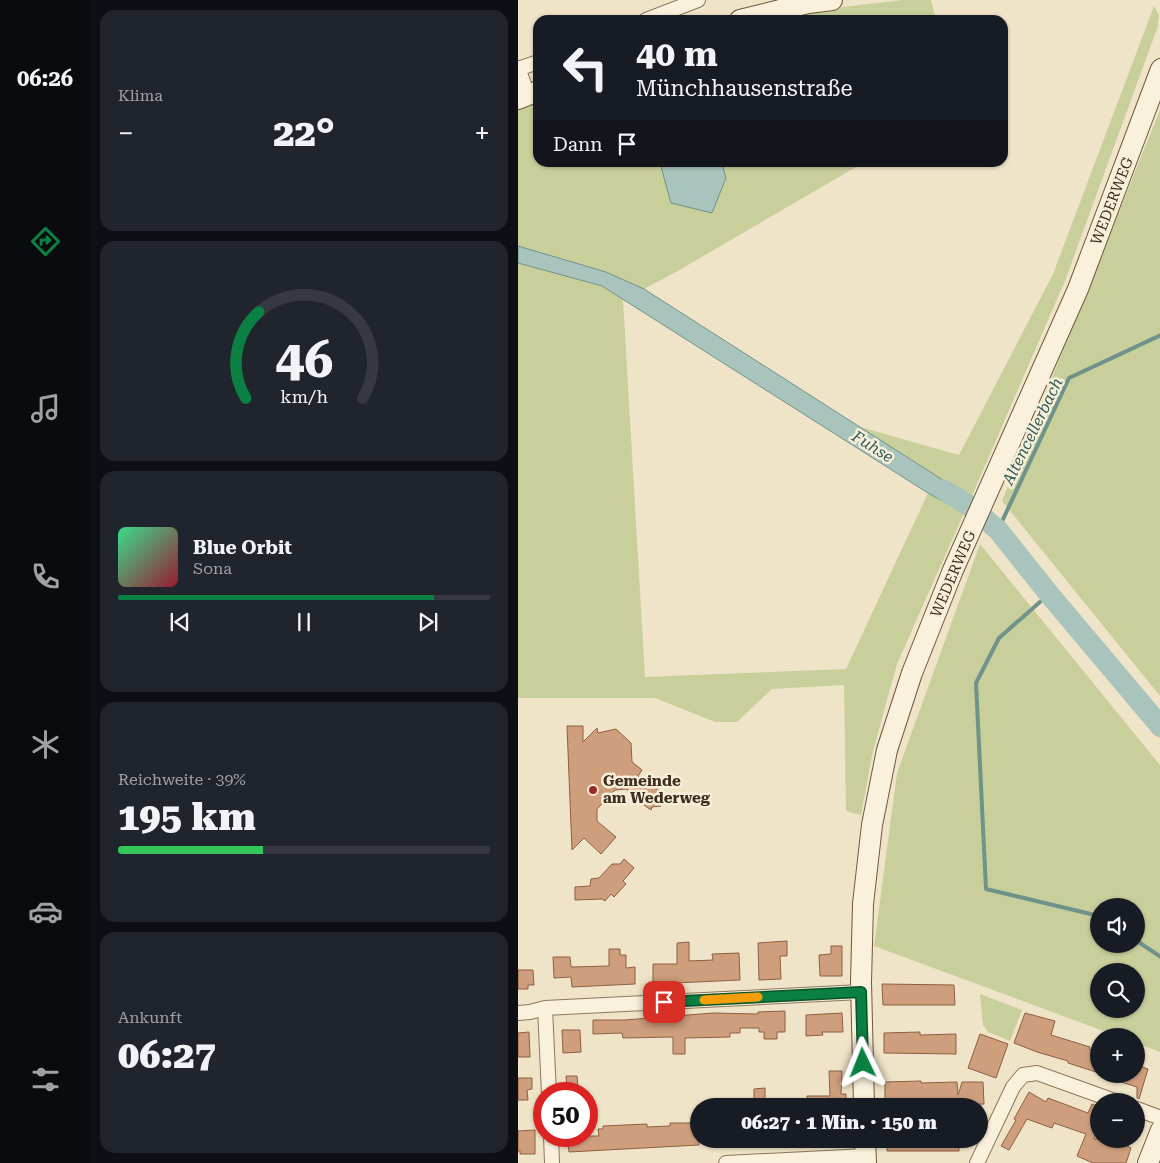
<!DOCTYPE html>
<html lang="de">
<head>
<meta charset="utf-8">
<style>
  body { margin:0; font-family:"Roboto Serif",serif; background:#20242c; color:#f1f3f6; height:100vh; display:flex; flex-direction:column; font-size:19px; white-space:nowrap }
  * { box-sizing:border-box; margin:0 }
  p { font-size:16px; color:#9ea1a6 }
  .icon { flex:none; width:28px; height:28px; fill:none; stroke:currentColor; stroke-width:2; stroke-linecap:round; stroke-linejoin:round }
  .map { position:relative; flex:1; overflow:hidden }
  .sheet { display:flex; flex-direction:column; gap:10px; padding:10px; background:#0d0f14; width:428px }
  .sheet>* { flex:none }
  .banner { position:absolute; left:15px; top:15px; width:475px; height:152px; border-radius:15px; box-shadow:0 1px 4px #0004; background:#171b24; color:#f1f3f6; overflow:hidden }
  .fabs { position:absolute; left:572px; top:898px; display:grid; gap:10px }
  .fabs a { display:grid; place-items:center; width:55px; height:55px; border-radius:50%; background:#171b24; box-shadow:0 1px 4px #0004; font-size:25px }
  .speed { position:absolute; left:15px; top:1082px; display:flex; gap:10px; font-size:25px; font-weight:700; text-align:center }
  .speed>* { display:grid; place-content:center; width:65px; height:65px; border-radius:50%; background:#171b24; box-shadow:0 1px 4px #0004; line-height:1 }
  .speed .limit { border:8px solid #d22; background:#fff; color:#111 }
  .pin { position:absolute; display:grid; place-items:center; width:42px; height:42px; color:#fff; margin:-21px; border-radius:10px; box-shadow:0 2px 8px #0006 }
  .me { position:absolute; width:55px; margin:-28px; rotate:358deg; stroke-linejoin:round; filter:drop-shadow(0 0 4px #0008) }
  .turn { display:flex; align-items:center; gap:18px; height:105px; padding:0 20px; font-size:22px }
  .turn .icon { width:65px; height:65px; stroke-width:2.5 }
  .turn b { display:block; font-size:35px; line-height:42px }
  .then { display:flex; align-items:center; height:48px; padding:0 20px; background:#0003; gap:10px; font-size:19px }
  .big { font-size:38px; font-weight:800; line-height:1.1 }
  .sheet .widget { flex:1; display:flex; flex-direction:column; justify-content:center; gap:8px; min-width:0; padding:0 18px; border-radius:15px; background:#20242c }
  .sheet .dial { align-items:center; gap:0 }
  .dial svg { height:130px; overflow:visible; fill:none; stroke:#363941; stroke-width:7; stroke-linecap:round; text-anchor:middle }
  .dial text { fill:#f1f3f6; stroke:none }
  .song { display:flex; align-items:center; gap:15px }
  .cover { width:60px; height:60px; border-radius:8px; background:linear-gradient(135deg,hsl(150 70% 55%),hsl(350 70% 35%)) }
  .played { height:5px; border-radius:2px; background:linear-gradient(90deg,#0b8043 85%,#363941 85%) }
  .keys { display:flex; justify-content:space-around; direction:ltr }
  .heat { display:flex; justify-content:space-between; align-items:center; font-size:28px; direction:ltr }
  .charge { height:8px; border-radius:4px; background:linear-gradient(90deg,#34c759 39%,#363941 0) }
  .trip { position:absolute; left:172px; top:1098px; width:298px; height:50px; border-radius:25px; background:#171b24; box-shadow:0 1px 4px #0004; font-weight:800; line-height:50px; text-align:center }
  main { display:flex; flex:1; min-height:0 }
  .tabs { display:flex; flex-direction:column; width:90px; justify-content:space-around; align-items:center; background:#090b0e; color:#9ea1a6 }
  .tabs .icon { width:35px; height:35px }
  .tabs .on { color:#0b8043 }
  .tabs b { font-size:22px; color:#f1f3f6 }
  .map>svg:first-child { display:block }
  .green { fill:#c9cf9b; fill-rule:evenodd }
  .water { fill:#a9c4bc; stroke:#6f938a }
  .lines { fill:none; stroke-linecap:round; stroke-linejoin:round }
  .stream { stroke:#6f938a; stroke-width:4 }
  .river { stroke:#a9c4bc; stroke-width:21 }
  .building { fill:#cf9f7d; stroke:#8d5f41 }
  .street-casing { stroke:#8d765c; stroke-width:16 }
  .secondary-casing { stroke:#6f573f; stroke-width:22 }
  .street { stroke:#faf1dc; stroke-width:14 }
  .secondary { stroke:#faf1dc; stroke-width:20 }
  .route-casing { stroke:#07532c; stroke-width:12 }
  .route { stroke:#0b8043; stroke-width:9 }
  .slow { stroke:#f59e0b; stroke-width:9 }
  .poi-dot { fill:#9e2a2b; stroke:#f7eed8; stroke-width:2 }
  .labels { text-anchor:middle; stroke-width:5; stroke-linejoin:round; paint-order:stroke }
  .street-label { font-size:15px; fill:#3d2e20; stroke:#f7eed8 }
  .poi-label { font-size:15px; font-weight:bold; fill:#3d2e20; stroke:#f7eed8; text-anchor:start }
  .water-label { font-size:16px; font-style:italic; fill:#2f5d5a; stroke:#f7eed8 }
</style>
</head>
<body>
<main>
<nav class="tabs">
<b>06:26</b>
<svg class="icon on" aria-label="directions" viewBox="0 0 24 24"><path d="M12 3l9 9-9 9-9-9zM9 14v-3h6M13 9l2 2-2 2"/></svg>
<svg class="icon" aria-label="music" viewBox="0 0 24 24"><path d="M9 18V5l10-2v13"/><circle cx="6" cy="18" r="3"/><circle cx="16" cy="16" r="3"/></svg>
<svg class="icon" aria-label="phone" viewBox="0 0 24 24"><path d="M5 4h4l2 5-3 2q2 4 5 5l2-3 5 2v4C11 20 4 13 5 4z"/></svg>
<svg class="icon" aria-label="climate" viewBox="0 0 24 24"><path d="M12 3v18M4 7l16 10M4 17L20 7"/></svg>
<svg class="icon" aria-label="car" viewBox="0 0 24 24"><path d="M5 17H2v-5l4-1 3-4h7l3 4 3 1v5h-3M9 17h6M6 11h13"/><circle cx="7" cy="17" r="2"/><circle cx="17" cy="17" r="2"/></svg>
<svg class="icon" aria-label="filters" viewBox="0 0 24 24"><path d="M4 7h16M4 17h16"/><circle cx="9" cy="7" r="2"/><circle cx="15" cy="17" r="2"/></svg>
</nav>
<section class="sheet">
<div class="widget"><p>Klima</p>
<div class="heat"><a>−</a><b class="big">22°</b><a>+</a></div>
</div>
<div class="widget dial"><svg viewBox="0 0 100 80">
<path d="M14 69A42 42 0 1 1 86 69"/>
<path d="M14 69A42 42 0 0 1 22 16" stroke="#0b8043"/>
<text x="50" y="56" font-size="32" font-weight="700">46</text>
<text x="50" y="72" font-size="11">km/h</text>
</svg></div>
<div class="widget">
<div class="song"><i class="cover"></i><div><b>Blue Orbit</b><p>Sona</p></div></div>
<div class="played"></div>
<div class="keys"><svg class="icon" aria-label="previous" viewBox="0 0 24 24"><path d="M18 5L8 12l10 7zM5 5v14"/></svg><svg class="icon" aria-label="pause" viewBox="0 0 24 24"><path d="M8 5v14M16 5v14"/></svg><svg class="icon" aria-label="next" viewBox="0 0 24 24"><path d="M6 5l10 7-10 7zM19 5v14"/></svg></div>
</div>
<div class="widget"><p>Reichweite · 39%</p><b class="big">195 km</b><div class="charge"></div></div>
<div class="widget"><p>Ankunft</p><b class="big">06:27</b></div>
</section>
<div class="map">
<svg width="643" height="1163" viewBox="0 0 643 1163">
  <rect width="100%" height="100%" fill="#f0e4c8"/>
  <path class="green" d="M385,0H413L418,20H256L291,11Z
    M636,6L641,15L640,26L547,281L453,498L342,427L441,455L535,274Z
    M20,99V162L345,163L158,272L126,289L88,272L0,246V106Z
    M642,110V696L484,501Z
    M0,263L84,286L105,299L127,677L328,669L410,493L446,513L379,664L355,751L343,815L328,811L326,685L254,689L219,722H197L137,698H0Z
    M462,544L642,765V1052L619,1043V1036H599L356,946L379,773ZM581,906H619V944H581ZM581,971H619V1009H581Z
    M462,994L504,1010L492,1041L470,1032L465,1025Z"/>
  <path class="water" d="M142,163H204L208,178L194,213L153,203Z
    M0,246L88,272L126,289L453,498L446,513L410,493L84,286L0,263Z"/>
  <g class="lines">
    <path class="stream" d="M480,530L551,378L643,335
      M531,594L481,638L458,683L468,889L581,916
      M619,941L643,957"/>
    <path class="river" d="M426,490L450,505L480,530L531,594L643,727"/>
  </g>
  <path class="building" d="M49,726H65V742L79,728L80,733L98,729L113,743L114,762L124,770L120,776L144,792L142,796L143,806L134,807L133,810L116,798V794L108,789L97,790L79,809V821L98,837L83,854L66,838L54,850Z
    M106,859L116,868L105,881L108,884L96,897L93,894L87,901L84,899L57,900V887L72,886L73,879L81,878L94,864H102Z
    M269,941V956H262L263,979L241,980L240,943Z
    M171,942V961L195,960L194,954L221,953L222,980L135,984V964H159V943Z
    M313,946H324V976H302L301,955L313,954Z
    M91,949H102V955H108V968L117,967V984L54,987L53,977L36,978L35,957H52L53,967L91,966Z
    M0,970H15L16,985H10V989H0Z
    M364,984L436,985L437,1005H365Z
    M267,1011V1032H259V1039H246V1032H241V1028H222V1033H212V1037L167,1038V1054H155V1037L105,1038L104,1033L75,1034V1020H107L195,1013L240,1014V1012Z
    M324,1013L325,1032H304L305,1035L288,1036V1015Z
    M507,1013L537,1021L533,1035L572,1047L571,1049L581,1052V1073L550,1063V1061L519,1052L496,1043Z
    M44,1030H62L63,1052L45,1053Z
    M11,1032L12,1057H0V1033Z
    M402,1032V1035L438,1034V1054L366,1053V1033Z
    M462,1034L490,1044L478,1078L450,1068Z
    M619,1065L630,1069L621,1099L619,1098V1087L584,1076L585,1074H619Z
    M311,1071H324L323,1094H328V1106H289V1096H312Z
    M48,1076H59L60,1088H49Z
    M0,1078H14V1089L9,1090L10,1100H0Z
    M403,1081V1083L439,1082L440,1095L444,1082H465L466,1104L440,1105V1102L404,1103V1101L367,1102V1082Z
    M247,1088V1106H236V1089Z
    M511,1092L528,1102L530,1098L570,1113L574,1104L581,1107L577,1121L581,1122V1126L576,1139H595L613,1148L608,1163H575L559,1156L568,1134L536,1123L534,1128L509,1119L491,1150L483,1146L498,1120L496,1119Z
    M152,1123H180L181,1145L51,1152L49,1136H81L80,1129H85V1126L129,1124V1127L152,1126Z
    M17,1130V1154H2V1151H0V1131Z
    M369,1139H441V1151H369Z"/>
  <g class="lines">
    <g class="street-casing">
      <path id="street" d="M128,20L180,0
        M0,68L10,95
        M0,69L20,62
        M0,1013L12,1012L27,1008
        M31,1094L27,1008L343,992
        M619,1109L643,1118
        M33,1136L34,1163
        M208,1163L348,1156
        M459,1163L495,1087L505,1075L519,1073L597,1101"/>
    </g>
    <g class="secondary-casing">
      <path id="secondary" d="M222,20L290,3L314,0
        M0,99L20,91
        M346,1106L343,982L345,904L354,825L369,750L394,673L435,570L560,289L643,69
        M347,1139L348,1163
        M630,1163L643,1130"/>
    </g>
    <use href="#street" class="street"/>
    <use href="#secondary" class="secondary"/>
  </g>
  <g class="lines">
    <g class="route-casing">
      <path id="route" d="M146,1002L343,992L345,1063"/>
    </g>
    <use href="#route" class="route"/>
    <path class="slow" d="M186,1000L240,997"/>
  </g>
  <circle class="poi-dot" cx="75" cy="790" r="5"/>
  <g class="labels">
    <g class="street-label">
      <text transform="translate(594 201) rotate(-69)" y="5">WEDERWEG</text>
      <text transform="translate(435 574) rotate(-67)" y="5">WEDERWEG</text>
    </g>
    <g class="poi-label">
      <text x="85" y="786">Gemeinde<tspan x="85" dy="17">am Wederweg</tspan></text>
    </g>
    <g class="water-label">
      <text transform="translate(514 431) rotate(-64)" y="6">Altencellerbach</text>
      <text transform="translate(355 446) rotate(32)" y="6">Fuhse</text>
    </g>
  </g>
</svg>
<div class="fabs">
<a><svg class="icon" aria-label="sound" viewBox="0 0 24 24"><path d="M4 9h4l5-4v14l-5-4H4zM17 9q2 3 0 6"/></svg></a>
<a><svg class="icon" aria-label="search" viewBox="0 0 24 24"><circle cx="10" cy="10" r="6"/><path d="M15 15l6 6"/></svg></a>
<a>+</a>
<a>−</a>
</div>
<div class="speed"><div class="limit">50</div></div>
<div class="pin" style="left:146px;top:1002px;background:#d93025"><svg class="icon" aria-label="arrive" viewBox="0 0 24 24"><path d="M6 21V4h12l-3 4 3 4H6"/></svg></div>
<svg class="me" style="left:345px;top:1063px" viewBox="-20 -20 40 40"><path d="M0-17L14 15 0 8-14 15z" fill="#0b8043" stroke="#fff" stroke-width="4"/></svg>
<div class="trip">06:27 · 1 Min. · 150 m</div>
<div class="banner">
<div class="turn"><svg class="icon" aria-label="left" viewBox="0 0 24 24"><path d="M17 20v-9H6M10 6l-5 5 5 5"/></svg><div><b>40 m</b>Münchhausenstraße</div></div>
<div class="then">Dann<svg class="icon" aria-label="arrive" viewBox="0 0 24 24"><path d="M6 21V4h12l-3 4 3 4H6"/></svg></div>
</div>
</div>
</main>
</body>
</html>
